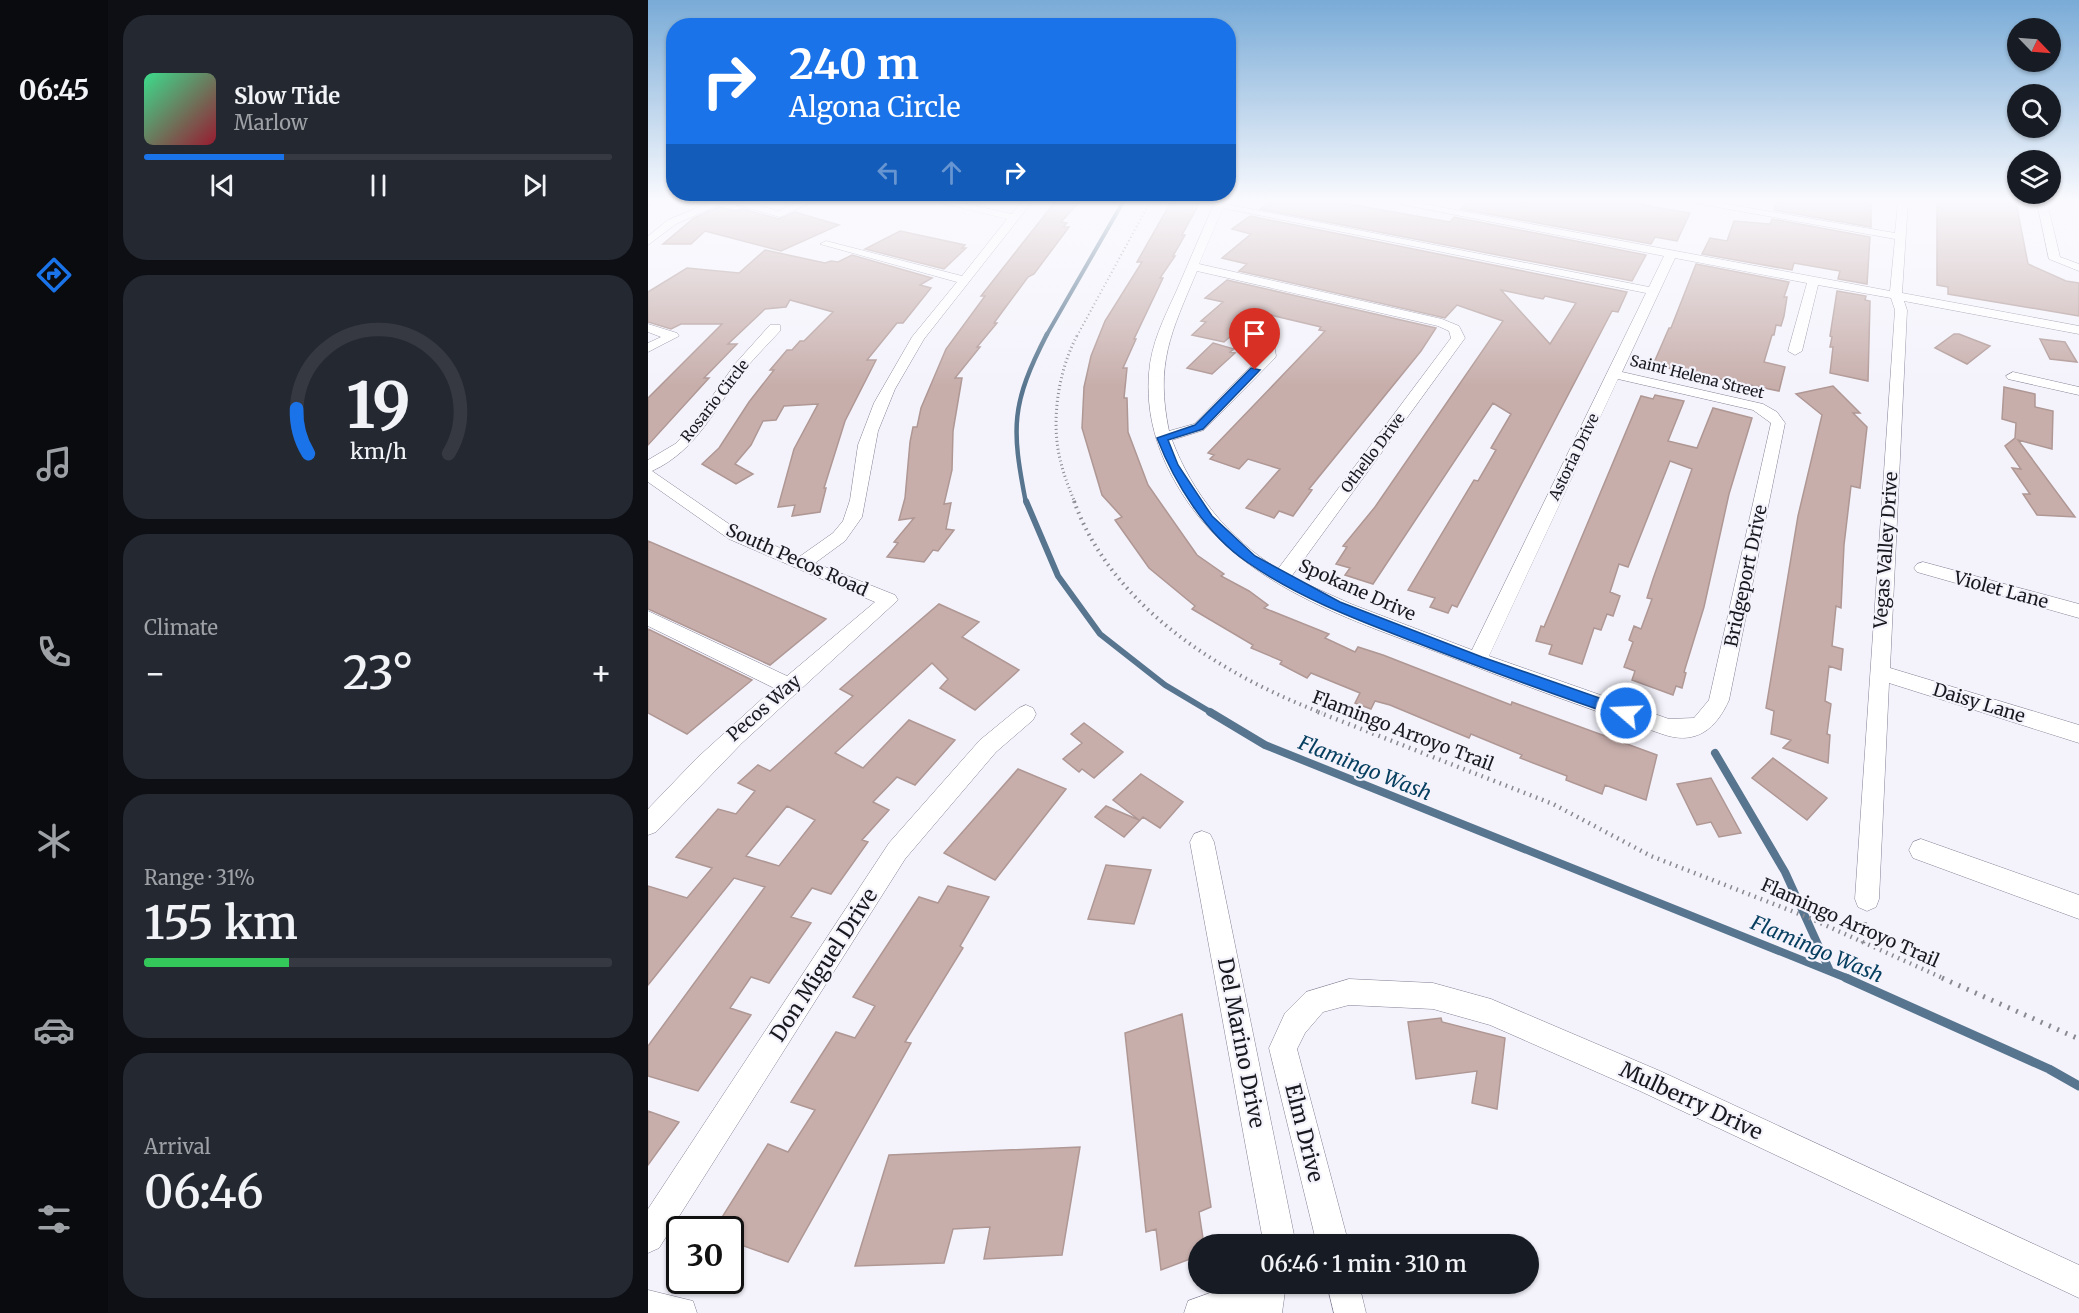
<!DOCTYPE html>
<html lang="en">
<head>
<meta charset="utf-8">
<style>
  body { margin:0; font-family:Merriweather,serif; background:#242831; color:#f1f3f6; height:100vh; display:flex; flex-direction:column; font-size:22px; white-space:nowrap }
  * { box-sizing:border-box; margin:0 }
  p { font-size:20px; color:#9ea1a6 }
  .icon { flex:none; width:33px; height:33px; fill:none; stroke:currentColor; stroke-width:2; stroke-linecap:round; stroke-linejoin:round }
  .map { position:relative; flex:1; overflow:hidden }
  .panel { display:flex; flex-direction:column; gap:15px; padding:15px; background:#0d0f14; width:540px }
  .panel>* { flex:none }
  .hud { position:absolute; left:18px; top:18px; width:570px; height:183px; border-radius:24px; box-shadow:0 2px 4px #0004; background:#1a73e8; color:#fff; overflow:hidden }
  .needle { width:39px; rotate:115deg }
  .controls { position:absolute; left:1359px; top:18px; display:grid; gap:12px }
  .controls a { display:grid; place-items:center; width:54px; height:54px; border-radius:50%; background:#171b24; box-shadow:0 2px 4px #0004; font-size:30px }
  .speed { position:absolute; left:18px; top:1216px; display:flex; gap:12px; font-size:30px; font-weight:700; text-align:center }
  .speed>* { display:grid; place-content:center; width:78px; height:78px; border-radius:50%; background:#171b24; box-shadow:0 2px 4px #0004; line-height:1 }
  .speed .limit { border:3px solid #111; border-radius:9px; background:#fff; color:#111 }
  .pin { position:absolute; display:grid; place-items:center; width:51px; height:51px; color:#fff; margin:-62px -26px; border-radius:50% 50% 50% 0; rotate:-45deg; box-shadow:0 0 6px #0007 }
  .pin .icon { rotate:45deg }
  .me { position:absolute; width:66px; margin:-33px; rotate:289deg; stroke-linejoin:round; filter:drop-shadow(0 0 4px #0008) }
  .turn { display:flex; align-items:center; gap:21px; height:126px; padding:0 24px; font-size:27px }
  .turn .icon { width:78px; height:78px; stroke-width:2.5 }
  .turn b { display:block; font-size:42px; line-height:51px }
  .lanes { display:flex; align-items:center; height:57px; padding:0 24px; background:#0003; justify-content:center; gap:30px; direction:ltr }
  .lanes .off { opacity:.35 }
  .big { font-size:45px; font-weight:600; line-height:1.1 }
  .panel .widget { flex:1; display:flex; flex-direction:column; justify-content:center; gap:9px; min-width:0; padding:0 21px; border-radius:24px; background:#242831 }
  .panel .dial { align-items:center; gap:0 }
  .dial svg { height:156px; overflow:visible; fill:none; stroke:#363941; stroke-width:7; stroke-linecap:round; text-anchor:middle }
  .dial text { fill:#f1f3f6; stroke:none }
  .song { display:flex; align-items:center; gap:18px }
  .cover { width:72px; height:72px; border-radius:9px; background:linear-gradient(135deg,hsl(150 70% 55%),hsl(350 70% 35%)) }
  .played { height:6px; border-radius:3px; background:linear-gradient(90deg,#1a73e8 30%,#363941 30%) }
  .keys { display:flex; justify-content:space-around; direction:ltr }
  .heat { display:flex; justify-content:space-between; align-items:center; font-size:33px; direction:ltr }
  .charge { height:9px; border-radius:4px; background:linear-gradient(90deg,#34c759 31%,#363941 0) }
  .trip { position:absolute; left:540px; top:1234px; width:351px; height:60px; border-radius:30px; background:#171b24; box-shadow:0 2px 4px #0004; font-weight:600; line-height:60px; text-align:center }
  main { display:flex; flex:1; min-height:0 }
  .dock { display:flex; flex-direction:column; width:108px; justify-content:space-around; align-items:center; background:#090b0e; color:#9ea1a6 }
  .dock .icon { width:42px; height:42px }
  .dock .current { color:#1a73e8 }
  .dock b { font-size:27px; color:#f1f3f6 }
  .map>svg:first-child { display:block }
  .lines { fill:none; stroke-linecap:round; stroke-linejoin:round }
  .stream-far4 { stroke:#57758e; stroke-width:4 }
  .stream-far3 { stroke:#57758e; stroke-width:4.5 }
  .stream-far2 { stroke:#57758e; stroke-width:6 }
  .stream-far1 { stroke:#57758e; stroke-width:8 }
  .stream { stroke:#57758e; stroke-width:9 }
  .building { fill:#c7aeab; stroke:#af9794; stroke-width:1.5; fill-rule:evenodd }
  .minor-casing { stroke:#838195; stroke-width:1 }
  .path-far4 { stroke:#898991; stroke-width:2; stroke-dasharray:1 3; stroke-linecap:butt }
  .path-far3 { stroke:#898991; stroke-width:3; stroke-dasharray:1 3; stroke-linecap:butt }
  .path-far2 { stroke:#898991; stroke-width:4; stroke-dasharray:1.5 4.5; stroke-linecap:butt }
  .path-far1 { stroke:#898991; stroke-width:4.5; stroke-dasharray:1.5 5; stroke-linecap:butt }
  .path { stroke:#898991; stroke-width:5; stroke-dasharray:2 7; stroke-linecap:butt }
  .minor { fill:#fff; fill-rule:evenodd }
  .route { fill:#1a73e8; stroke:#114b97; stroke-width:1.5 }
  .labels { text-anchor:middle; stroke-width:4.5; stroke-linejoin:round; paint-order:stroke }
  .far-street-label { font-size:15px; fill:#18181f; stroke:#f4f3fc }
  .street-label { font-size:18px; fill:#18181f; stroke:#f4f3fc }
  .water-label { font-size:20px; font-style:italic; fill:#073f60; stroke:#f4f3fc }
  .near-street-label { font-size:21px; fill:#18181f; stroke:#f4f3fc }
</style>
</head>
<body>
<main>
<nav class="dock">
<b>06:45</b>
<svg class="icon current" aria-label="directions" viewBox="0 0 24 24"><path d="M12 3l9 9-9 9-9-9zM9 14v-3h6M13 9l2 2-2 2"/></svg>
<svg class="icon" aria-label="music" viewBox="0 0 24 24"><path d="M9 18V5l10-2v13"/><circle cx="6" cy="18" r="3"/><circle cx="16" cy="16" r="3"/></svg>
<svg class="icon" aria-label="phone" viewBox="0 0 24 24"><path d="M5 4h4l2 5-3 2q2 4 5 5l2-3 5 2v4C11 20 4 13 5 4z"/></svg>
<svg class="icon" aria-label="climate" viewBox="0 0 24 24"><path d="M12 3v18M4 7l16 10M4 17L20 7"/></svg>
<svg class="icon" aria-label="car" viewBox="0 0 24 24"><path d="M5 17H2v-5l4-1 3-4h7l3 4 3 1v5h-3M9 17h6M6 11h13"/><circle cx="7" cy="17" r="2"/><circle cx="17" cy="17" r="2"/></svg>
<svg class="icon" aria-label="filters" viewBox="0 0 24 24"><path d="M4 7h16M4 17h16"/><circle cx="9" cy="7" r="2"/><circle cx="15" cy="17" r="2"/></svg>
</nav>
<section class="panel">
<div class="widget">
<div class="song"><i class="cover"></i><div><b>Slow Tide</b><p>Marlow</p></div></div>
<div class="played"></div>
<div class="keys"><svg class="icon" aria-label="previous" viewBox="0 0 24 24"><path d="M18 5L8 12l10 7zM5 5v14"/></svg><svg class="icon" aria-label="pause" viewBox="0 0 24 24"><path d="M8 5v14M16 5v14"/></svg><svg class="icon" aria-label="next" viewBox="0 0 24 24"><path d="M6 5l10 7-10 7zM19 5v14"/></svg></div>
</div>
<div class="widget dial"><svg viewBox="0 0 100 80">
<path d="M14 69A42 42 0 1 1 86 69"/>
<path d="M14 69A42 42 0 0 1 8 46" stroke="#1a73e8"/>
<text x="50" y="56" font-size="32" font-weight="700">19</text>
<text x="50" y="72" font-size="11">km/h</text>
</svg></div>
<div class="widget"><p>Climate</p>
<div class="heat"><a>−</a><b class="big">23°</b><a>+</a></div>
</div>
<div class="widget"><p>Range · 31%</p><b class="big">155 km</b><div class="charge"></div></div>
<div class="widget"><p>Arrival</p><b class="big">06:46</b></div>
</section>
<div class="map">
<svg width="1431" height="1313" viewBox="0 0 1431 1313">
  <rect width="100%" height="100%" fill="#f4f3fc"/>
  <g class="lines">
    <path class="stream-far4" d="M398,336L475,202"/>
    <path class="stream-far3" d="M378,503C363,427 363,404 399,334"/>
    <path class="stream-far2" d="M378,501L410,576L452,634L517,685L564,713"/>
    <path class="stream-far1" d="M562,712L617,745L1201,979
      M1067,753L1137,872L1181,969"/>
    <path class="stream" d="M1198,978L1401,1069L1431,1086"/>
  </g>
  <path class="building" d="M407,202H431L413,222L419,223L415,227H421L386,274L380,277L346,323H349L329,347H332L307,378H314L305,431L304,470L296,504L303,503L298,529L306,530L290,551L285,550L276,562L239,557L250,543L246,542L266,518L251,520L257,498L262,442L265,427H269L273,408L298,349L337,296H333Z
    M523,202H552L534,235H537L525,256H527L512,278H515L486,339H488L475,368H479L476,398H479L480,432L500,485L549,555L576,574L573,576L601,591L620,605L616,608L681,634L677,638L707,652L710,647L735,655L863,705L864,702L1009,755L998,800L957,785L954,794L918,780L919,776L872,758L874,755L823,734L821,738L742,705L727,701L723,709L707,703L712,693L663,673L659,678L632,664L634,661L603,648L605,645L544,609L547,606L501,568L467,520L474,517L454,495L434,428L436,387L443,356L457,321L494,262H489Z
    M621,202H689L802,222L806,217L998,255L984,281L612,209Z
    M819,202H997L995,205L1042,213L1029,241L1007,237L1003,244L813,209Z
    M1128,202H1223V227L1126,210Z
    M1289,202H1368L1380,264L1418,281L1431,283V316L1300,294V287L1289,285Z
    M71,207L88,211L94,209L131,219L147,212L191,225L133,251L57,231L43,244H15L46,218Z
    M602,216L979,292L970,312L964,311L809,607L804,605L800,613L782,607L787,598L760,590L826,480L830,481L848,450L843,448L863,414L845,403L725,584L697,575L702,568L688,564L699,547L695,546L727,507L855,321L809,305L797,318L591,271L599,264L574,258L603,234L584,229ZM853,290L895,299L897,296L928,303L902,344Z
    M1124,219L1222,237L1219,284L1190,279L1192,271L1146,263L1144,270L1054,254L1062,238L1079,241L1086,221L1122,224Z
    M252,231L317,245L314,248H318L296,269L217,249Z
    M117,250L177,263L183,261L190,262L204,255L284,278L272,285L283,288L255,323H249L219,360H228L197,421L176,488H178L172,512L144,516L147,505L130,507L146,449L170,404L136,406L128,420L115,421L103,445L87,464L105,474L88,484L54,464L71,448L101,402L126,370H122L139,350H144L152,341H156L185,312L142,300L138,307L117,309L80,344H89L56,378H61L0,445V398L74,324H33L23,329L0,322V292L39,268L91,273Z
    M1048,264L1141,282L1136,297H1139L1136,316L1133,326L1128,325L1126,335H1124L1116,362L1137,367L1131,391L1005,365L1021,328H1023Z
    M579,280L788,328L773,351L661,489L664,490L645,516L631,511L626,518L598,508L632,469L600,459L591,469L562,459L566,455L560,453L677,331L671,330L673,327L610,312L576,342L544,335L558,322L553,321L575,302L557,298Z
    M1189,291L1218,296L1217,300L1222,301L1220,381L1182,373L1185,347H1182L1184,337L1182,336Z
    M1306,334H1311L1342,346L1319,364L1287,348Z
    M1392,339L1417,342L1429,362L1402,359Z
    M565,343L586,349L582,352L587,353L564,374L539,368Z
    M1185,386L1212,413H1205L1219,427L1212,488L1203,486L1196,545L1193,608L1188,606L1184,646L1195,649L1193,670L1181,666L1177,701L1183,704L1179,734L1182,735L1180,763L1135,748L1143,740L1123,734L1126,711L1118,708L1150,516L1174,415L1148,394Z
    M1356,387L1387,394V407L1405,411L1404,449L1370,440L1427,517L1389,515L1375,494H1382L1364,468L1373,469L1357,446L1367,438L1368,423L1354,419Z
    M1007,395L1036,401L1020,441L1049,448L1065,408L1104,418L1081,494L1056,607L1036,672L1038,673L1034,688L1028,686L1025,695L984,680L987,671L976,667L985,642L981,640L986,626L993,629L1004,599L999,598L1005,579L1044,469L1022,461L980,567L971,564L962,592L972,596L965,616L959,614L953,630L946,628L934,664L901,654L904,645L888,641L893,626L896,627L993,396L1005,399Z
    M0,541L95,582L178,619L122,665L0,609Z
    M291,604L331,622L314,637L371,670L327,710L292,688L300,679L284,663L187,753L215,768L261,720L307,740L267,785L249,777L225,802L241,810L214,840L220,842L183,894L164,888L143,917L163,923L121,983L103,977L82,1008L103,1015L50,1091L0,1076V1046L117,887L86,878L0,985V886L39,898L64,868L28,857L70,809L88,814L107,791L90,783L110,765L122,771L131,763L205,696L192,689ZM139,806L167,820L131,866L98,856Z
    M0,629L104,680L39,734L0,713Z
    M436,723L475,752L446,778L434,769L431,772L415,759L434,743L423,734Z
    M1125,758L1179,798L1159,820L1104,778Z
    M370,769L418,789L347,880L296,853Z
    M493,774L535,802L512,828L495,817L476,837L447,817L458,806L491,820L465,800Z
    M1063,778L1093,833L1071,837L1063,822L1049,825L1029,784Z
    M458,865L503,870L486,924L440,919Z
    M300,886L341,897L312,946L315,948L257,1042L263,1043L140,1262L82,1241V1230H66L120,1144L140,1152L167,1110L143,1102L188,1032L207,1038L227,1006L205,997L271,897L290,903Z
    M534,1014L563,1207L551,1212L556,1245H550V1256L513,1270L508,1229L498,1232L477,1033Z
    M793,1018L794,1022L857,1038L849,1109L824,1103L829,1071L768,1079L760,1022Z
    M0,1111L31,1122L0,1165Z
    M432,1147L414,1255L336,1259L342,1227L305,1229L296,1263L207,1266L241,1155Z"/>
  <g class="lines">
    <g class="minor-casing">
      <path id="minor" d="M0,202H6L0,206Z
        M63,202H77L28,224L0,245V236L20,220Z
        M79,202H97L131,211L149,202H163L132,217Z
        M290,202H310L364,214L373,202H384L276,339L247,389L230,431L214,517L197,541L167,563L247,595L250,600L94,743L8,832L0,835V809L49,758L126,688L0,626V611L139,676L227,602L81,539L0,482V460L27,444L39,432L87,364L122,325H132V331C120,344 108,356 97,369C67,407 50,450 4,471L81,524L151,557L185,533L195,521L202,500L210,445L226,403L264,337L309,282L172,244L178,241L314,276L359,219Z
        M567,202L1001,287L1016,256L742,202H765L1242,291L1247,239L1041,202H1066L1247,233L1250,202H1260L1254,293L1431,326V334L1256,301L1259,310L1242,668L1431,725V743L1241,683L1231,899L1228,907L1219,911L1210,907L1207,899L1247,310L1243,298L1170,285L1154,351L1147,355L1140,351L1159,283L1027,258L974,372L1115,404L1129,412L1137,423L1081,700C1068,729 1048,746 1014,734C941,709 868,683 797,655C693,616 580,582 524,476C507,444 498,410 501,373C503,344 516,318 528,292C541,262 553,233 567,202ZM575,208L998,293L824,650L703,604L643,577L817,338L811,326L794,319L551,264ZM549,271L790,326L801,331L803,338L630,569C581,539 544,493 524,440L556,430L626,359L628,356L625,338H615L614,355L546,424L521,431C507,363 523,333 549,271ZM970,379L1105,410L1123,423L1061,700L1046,718L1021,719L841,656Z
        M1389,202H1399L1412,257L1431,264V271L1401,259Z
        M0,324L29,333L31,336L0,352V343L13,337L0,332Z
        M1365,372L1431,387V395L1360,379L1358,376Z
        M1275,562L1431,604V618L1269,572L1266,568L1269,564Z
        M378,705L385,708L388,714L385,720L348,752L257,859L11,1248L0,1253V1209L241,843L332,740L371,708Z
        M554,831L562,834L566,842L646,1235L645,1245H613L614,1235L542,842L546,834Z
        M1273,839L1431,895V919L1265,858L1261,850L1265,842Z
        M701,979L785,983L843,999L1012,1071L1431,1265V1298L992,1091L842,1025L785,1009L701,1005L675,1012L657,1033L649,1049L701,1245H669L621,1048L637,1013L658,992Z
        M587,1284H638L634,1313H536L540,1301Z
        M679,1284H711L718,1313H686Z
        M0,1290L45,1301L49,1313H0Z"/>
    </g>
    <path class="path-far4" d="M429,336L502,202"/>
    <path class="path-far3" d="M427,503C422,490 416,476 413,463C402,423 410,370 430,334"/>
    <path class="path-far2" d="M426,501C464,607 574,675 674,713"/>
    <path class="path-far1" d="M670,712L905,804L1003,856L1159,917L1297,979
      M1215,943L1217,918"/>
    <path class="path" d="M1294,978L1431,1039"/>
    <use href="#minor" class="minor"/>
  </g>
  <linearGradient id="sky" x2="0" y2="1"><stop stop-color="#79abd7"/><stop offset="0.52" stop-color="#fafafe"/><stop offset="1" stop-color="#fafafe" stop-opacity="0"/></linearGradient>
  <rect width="1431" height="386" fill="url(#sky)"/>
  <path class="route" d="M603,368L612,370L555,429L520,440L530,465L564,516L607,556L692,602L834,657L983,709L985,713L983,717L978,719C906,695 834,668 764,641C707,619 649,597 599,562C558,534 527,484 509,438L547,425Z"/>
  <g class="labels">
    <g class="far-street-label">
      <text transform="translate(1049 377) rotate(14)" y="5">Saint Helena Street</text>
      <text transform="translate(67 401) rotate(-52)" y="5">Rosario Circle</text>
      <text transform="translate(725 453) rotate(-53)" y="5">Othello Drive</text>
      <text transform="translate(926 457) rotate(-64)" y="5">Astoria Drive</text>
    </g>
    <g class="street-label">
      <text transform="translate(1238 550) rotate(-86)" y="6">Vegas Valley Drive</text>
      <text transform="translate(149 560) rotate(24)" y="6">South Pecos Road</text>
      <text transform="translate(1098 576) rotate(-78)" y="6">Bridgeport Drive</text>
      <text transform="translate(709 590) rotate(24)" y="6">Spokane Drive</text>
      <text transform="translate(1353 590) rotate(15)" y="6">Violet Lane</text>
      <text transform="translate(1331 703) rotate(17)" y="6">Daisy Lane</text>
      <text transform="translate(116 708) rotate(-41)" y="6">Pecos Way</text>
      <text transform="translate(755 731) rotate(21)" y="6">Flamingo Arroyo Trail</text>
      <text transform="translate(1202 923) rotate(24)" y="6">Flamingo Arroyo Trail</text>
    </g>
    <g class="water-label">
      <text transform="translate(717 768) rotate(22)" y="7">Flamingo Wash</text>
      <text transform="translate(1169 949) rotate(23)" y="7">Flamingo Wash</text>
    </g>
    <g class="near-street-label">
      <text transform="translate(176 965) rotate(-57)" y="7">Don Miguel Drive</text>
      <text transform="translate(593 1043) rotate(79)" y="7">Del Marino Drive</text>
      <text transform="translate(1043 1101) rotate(25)" y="7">Mulberry Drive</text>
      <text transform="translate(656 1133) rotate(76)" y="7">Elm Drive</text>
    </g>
  </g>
</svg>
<div class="controls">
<a><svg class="needle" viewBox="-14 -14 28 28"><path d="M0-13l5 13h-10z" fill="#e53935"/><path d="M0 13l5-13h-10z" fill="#9ea1a6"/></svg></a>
<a><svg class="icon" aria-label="search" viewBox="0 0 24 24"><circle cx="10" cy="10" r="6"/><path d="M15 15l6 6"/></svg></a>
<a><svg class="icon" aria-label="layers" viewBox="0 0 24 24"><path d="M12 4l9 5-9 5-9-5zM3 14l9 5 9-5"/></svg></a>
</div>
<div class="speed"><div class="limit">30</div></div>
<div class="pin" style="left:607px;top:370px;background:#d93025"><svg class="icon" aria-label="arrive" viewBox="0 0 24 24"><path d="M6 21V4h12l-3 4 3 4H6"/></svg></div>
<svg class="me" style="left:978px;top:713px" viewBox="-20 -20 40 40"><circle r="17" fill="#1a73e8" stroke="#fff" stroke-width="3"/><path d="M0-11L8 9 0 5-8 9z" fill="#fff"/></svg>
<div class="trip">06:46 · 1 min · 310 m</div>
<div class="hud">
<div class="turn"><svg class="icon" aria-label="right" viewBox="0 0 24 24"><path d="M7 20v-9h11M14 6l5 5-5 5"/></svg><div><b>240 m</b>Algona Circle</div></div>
<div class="lanes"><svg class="icon off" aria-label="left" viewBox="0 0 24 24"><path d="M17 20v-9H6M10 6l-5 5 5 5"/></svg><svg class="icon off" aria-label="ahead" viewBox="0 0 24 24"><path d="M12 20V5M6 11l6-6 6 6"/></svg><svg class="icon" aria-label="right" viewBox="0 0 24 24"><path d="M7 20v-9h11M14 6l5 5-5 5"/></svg></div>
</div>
</div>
</main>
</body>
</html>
